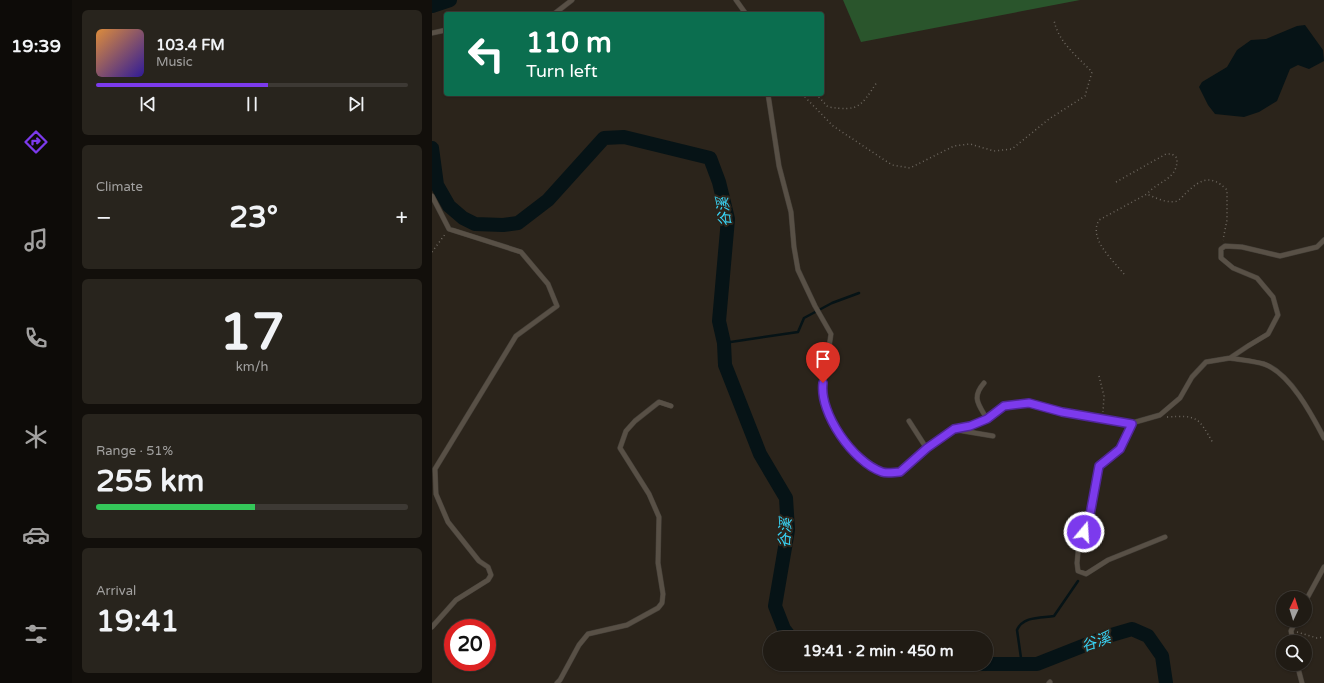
<!DOCTYPE html>
<html lang="en">
<head>
<meta charset="utf-8">
<style>
  body { margin:0; font-family:"Varela Round","Noto Sans TC",sans-serif; background:#28241d; color:#f1f3f6; height:100vh; display:flex; flex-direction:column; font-size:15px; white-space:nowrap }
  * { box-sizing:border-box; margin:0 }
  p { font-size:13px; color:#a2a1a0 }
  .icon { flex:none; width:22px; height:22px; fill:none; stroke:currentColor; stroke-width:2; stroke-linecap:round; stroke-linejoin:round }
  .map { position:relative; flex:1; overflow:hidden }
  .drawer { display:flex; flex-direction:column; gap:10px; padding:10px; background:#120f0b; width:360px }
  .drawer>* { flex:none }
  .hud { position:absolute; left:12px; top:12px; width:380px; height:84px; border-radius:4px; box-shadow:0 1px 3px #0004,0 0 0 1px #3d3934; background:#0b6e4f; color:#fff; overflow:hidden }
  .needle { width:26px; rotate:4deg }
  .buttons { position:absolute; left:844px; top:591px; display:grid; gap:8px }
  .buttons a { display:grid; place-items:center; width:36px; height:36px; border-radius:50%; background:#201b14; box-shadow:0 1px 3px #0004,0 0 0 1px #3d3934; font-size:20px }
  .speed { position:absolute; left:12px; top:619px; display:flex; gap:8px; font-size:20px; font-weight:700; text-align:center }
  .speed>* { display:grid; place-content:center; width:52px; height:52px; border-radius:50%; background:#201b14; box-shadow:0 1px 3px #0004,0 0 0 1px #3d3934; line-height:1 }
  .speed .limit { border:6px solid #d22; background:#fff; color:#111 }
  .pin { position:absolute; display:grid; place-items:center; width:34px; height:34px; color:#fff; margin:-41px -17px; border-radius:50% 50% 50% 0; rotate:-45deg; box-shadow:0 0 4px #0007 }
  .pin .icon { rotate:45deg }
  .me { position:absolute; width:44px; margin:-22px; rotate:18deg; stroke-linejoin:round; filter:drop-shadow(0 0 3px #0008) }
  .turn { display:flex; align-items:center; gap:14px; height:84px; padding:0 16px; font-size:18px }
  .turn .icon { width:52px; height:52px; stroke-width:2.5 }
  .turn b { display:block; font-size:28px; line-height:34px }
  .big { font-size:30px; font-weight:800; line-height:1.1 }
  .drawer .tile { flex:1; display:flex; flex-direction:column; justify-content:center; gap:6px; min-width:0; padding:0 14px; border-radius:6px; background:#28241d }
  .drawer .dial { align-items:center; gap:0 }
  .dial b { font-size:52px; line-height:1 }
  .song { display:flex; align-items:center; gap:12px }
  .cover { width:48px; height:48px; border-radius:6px; background:linear-gradient(135deg,hsl(30 70% 55%),hsl(250 70% 35%)) }
  .played { height:4px; border-radius:2px; background:linear-gradient(90deg,#7c3aed 55%,#3d3934 55%) }
  .keys { display:flex; justify-content:space-around; direction:ltr }
  .heat { display:flex; justify-content:space-between; align-items:center; font-size:22px; direction:ltr }
  .charge { height:6px; border-radius:3px; background:linear-gradient(90deg,#34c759 51%,#3d3934 0) }
  .trip { position:absolute; left:331px; top:631px; width:230px; height:40px; border-radius:20px; background:#201b14; box-shadow:0 1px 3px #0004,0 0 0 1px #3d3934; font-weight:800; line-height:40px; text-align:center }
  main { display:flex; flex:1; min-height:0 }
  .tabs { display:flex; flex-direction:column; width:72px; justify-content:space-around; align-items:center; background:#0d0b08; color:#a2a1a0 }
  .tabs .icon { width:28px; height:28px }
  .tabs .on { color:#7c3aed }
  .tabs b { font-size:18px; color:#f1f3f6 }
  .map>svg:first-child { display:block }
  .green { fill:#2a552c }
  .water { fill:#061316 }
  .lines { fill:none; stroke-linecap:round; stroke-linejoin:round }
  .stream { stroke:#061316; stroke-width:2.5 }
  .river { stroke:#061316; stroke-width:14 }
  .service-casing { stroke:#443f38; stroke-width:5.5 }
  .path { stroke:#6e6860; stroke-width:1.5; stroke-dasharray:1 3; stroke-linecap:butt }
  .service { stroke:#585046; stroke-width:4.5 }
  .route-casing { stroke:#51269a; stroke-width:10 }
  .route { stroke:#7c3aed; stroke-width:7 }
  .labels { text-anchor:middle; stroke-width:4; stroke-linejoin:round; paint-order:stroke }
  .water-label { font-size:15px; font-style:italic; fill:#39d4f6; stroke:#2b241b }
</style>
</head>
<body>
<main>
<nav class="tabs">
<b>19:39</b>
<svg class="icon on" aria-label="directions" viewBox="0 0 24 24"><path d="M12 3l9 9-9 9-9-9zM9 14v-3h6M13 9l2 2-2 2"/></svg>
<svg class="icon" aria-label="music" viewBox="0 0 24 24"><path d="M9 18V5l10-2v13"/><circle cx="6" cy="18" r="3"/><circle cx="16" cy="16" r="3"/></svg>
<svg class="icon" aria-label="phone" viewBox="0 0 24 24"><path d="M5 4h4l2 5-3 2q2 4 5 5l2-3 5 2v4C11 20 4 13 5 4z"/></svg>
<svg class="icon" aria-label="climate" viewBox="0 0 24 24"><path d="M12 3v18M4 7l16 10M4 17L20 7"/></svg>
<svg class="icon" aria-label="car" viewBox="0 0 24 24"><path d="M5 17H2v-5l4-1 3-4h7l3 4 3 1v5h-3M9 17h6M6 11h13"/><circle cx="7" cy="17" r="2"/><circle cx="17" cy="17" r="2"/></svg>
<svg class="icon" aria-label="filters" viewBox="0 0 24 24"><path d="M4 7h16M4 17h16"/><circle cx="9" cy="7" r="2"/><circle cx="15" cy="17" r="2"/></svg>
</nav>
<section class="drawer">
<div class="tile">
<div class="song"><i class="cover"></i><div><b>103.4 FM</b><p>Music</p></div></div>
<div class="played"></div>
<div class="keys"><svg class="icon" aria-label="previous" viewBox="0 0 24 24"><path d="M18 5L8 12l10 7zM5 5v14"/></svg><svg class="icon" aria-label="pause" viewBox="0 0 24 24"><path d="M8 5v14M16 5v14"/></svg><svg class="icon" aria-label="next" viewBox="0 0 24 24"><path d="M6 5l10 7-10 7zM19 5v14"/></svg></div>
</div>
<div class="tile"><p>Climate</p>
<div class="heat"><a>−</a><b class="big">23°</b><a>+</a></div>
</div>
<div class="tile dial"><b>17</b><p>km/h</p></div>
<div class="tile"><p>Range · 51%</p><b class="big">255 km</b><div class="charge"></div></div>
<div class="tile"><p>Arrival</p><b class="big">19:41</b></div>
</section>
<div class="map">
<svg width="892" height="683" viewBox="0 0 892 683">
  <rect width="100%" height="100%" fill="#2b241b"/>
  <path class="green" d="M411,0H648L429,42Z"/>
  <path class="water" d="M873,25L891,50L892,61L877,69L866,65L858,69L845,101L827,112L812,117L783,114L776,105L767,87L770,82L795,67L805,50L819,40L834,39L865,26Z"/>
  <g class="lines">
    <path class="stream" d="M292,343L366,332L372,318L400,303L427,293
      M590,665L585,630C591,616 609,618 622,616L646,581"/>
    <path class="river" d="M0,6L18,0
      M0,148L5,185L17,206L31,218L43,224L71,225L86,223L116,200L172,138L192,137L278,158L287,182L296,219L287,321L292,343L293,365L328,454L354,498L356,530L343,606L352,629L359,638
      M537,664H605L676,636L700,629L716,636L730,656L734,683"/>
    <g class="service-casing">
      <path id="service" d="M304,0L314,14
        M122,14L140,0
        M0,33L14,30
        M336,94L347,166L359,212L362,247L366,270L383,306L399,334L390,393L398,417L420,451L450,472H468L495,449L521,429L538,426L555,419L572,406L597,403L630,412L700,423L728,415L748,398L760,377L774,362L798,358L816,346L836,334L846,315L841,297L825,278L801,268L789,258V249L793,246L810,247L848,256L885,247L892,240
        M0,196L17,229L89,252L116,284L125,306L84,336L3,469L4,494L16,522L47,561L56,567L59,575L56,580L24,600L0,627
        M798,358C809,360 821,361 832,364C858,373 880,415 892,438
        M552,383C539,398 547,405 555,419
        M477,421L495,449
        M700,423L688,449L667,466L657,520L647,543L645,563L646,571L654,574L676,560L733,537
        M525,430L561,436
        M873,602L892,567
        M861,642L859,631L864,620
        M865,664L870,683
        M125,683L128,680L147,645L156,634L195,625L226,608L230,603L231,594L226,563L227,517L217,494L188,448L194,431L203,421L227,402L239,406
        M617,683L618,682"/>
    </g>
    <path class="path" d="M370,94L401,126L460,165L478,168L522,146L538,144L562,151L580,149L617,119L653,96L660,72C645,56 626,42 622,20
      M384,94L396,107C427,111 428,108 445,82
      M684,182L734,154H740L745,158C746,180 727,180 715,194
      M0,252L14,233
      M692,274C681,260 656,239 667,220L715,194C723,198 737,204 745,201C749,199 752,195 755,192C769,179 779,174 795,190V220L791,240
      M667,376L672,396L671,412
      M735,417C766,415 766,417 781,443
      M865,632L885,638L892,637"/>
    <use href="#service" class="service"/>
  </g>
  <g class="lines">
    <g class="route-casing">
      <path id="route" d="M391,383C387,413 421,462 450,472C455,474 463,472 468,472L495,448L522,429L538,426L555,419L572,406L597,403L630,412L700,424L688,449L667,466L657,520L652,532"/>
    </g>
    <use href="#route" class="route"/>
  </g>
  <g class="labels">
    <g class="water-label">
      <text transform="translate(292 212) rotate(-97)" y="5">谷溪</text>
      <text transform="translate(353 533) rotate(-86)" y="5">谷溪</text>
      <text transform="translate(664 642) rotate(-20)" y="5">谷溪</text>
    </g>
  </g>
</svg>
<div class="buttons">
<a><svg class="needle" viewBox="-14 -14 28 28"><path d="M0-13l5 13h-10z" fill="#e53935"/><path d="M0 13l5-13h-10z" fill="#a2a1a0"/></svg></a>
<a><svg class="icon" aria-label="search" viewBox="0 0 24 24"><circle cx="10" cy="10" r="6"/><path d="M15 15l6 6"/></svg></a>
</div>
<div class="speed"><div class="limit">20</div></div>
<div class="pin" style="left:391px;top:383px;background:#d93025"><svg class="icon" aria-label="arrive" viewBox="0 0 24 24"><path d="M6 21V4h12l-3 4 3 4H6"/></svg></div>
<svg class="me" style="left:652px;top:532px" viewBox="-20 -20 40 40"><circle r="17" fill="#7c3aed" stroke="#fff" stroke-width="3"/><path d="M0-11L8 9 0 5-8 9z" fill="#fff"/></svg>
<div class="trip">19:41 · 2 min · 450 m</div>
<div class="hud">
<div class="turn"><svg class="icon" aria-label="left" viewBox="0 0 24 24"><path d="M17 20v-9H6M10 6l-5 5 5 5"/></svg><div><b>110 m</b>Turn left</div></div>
</div>
</div>
</main>
</body>
</html>
